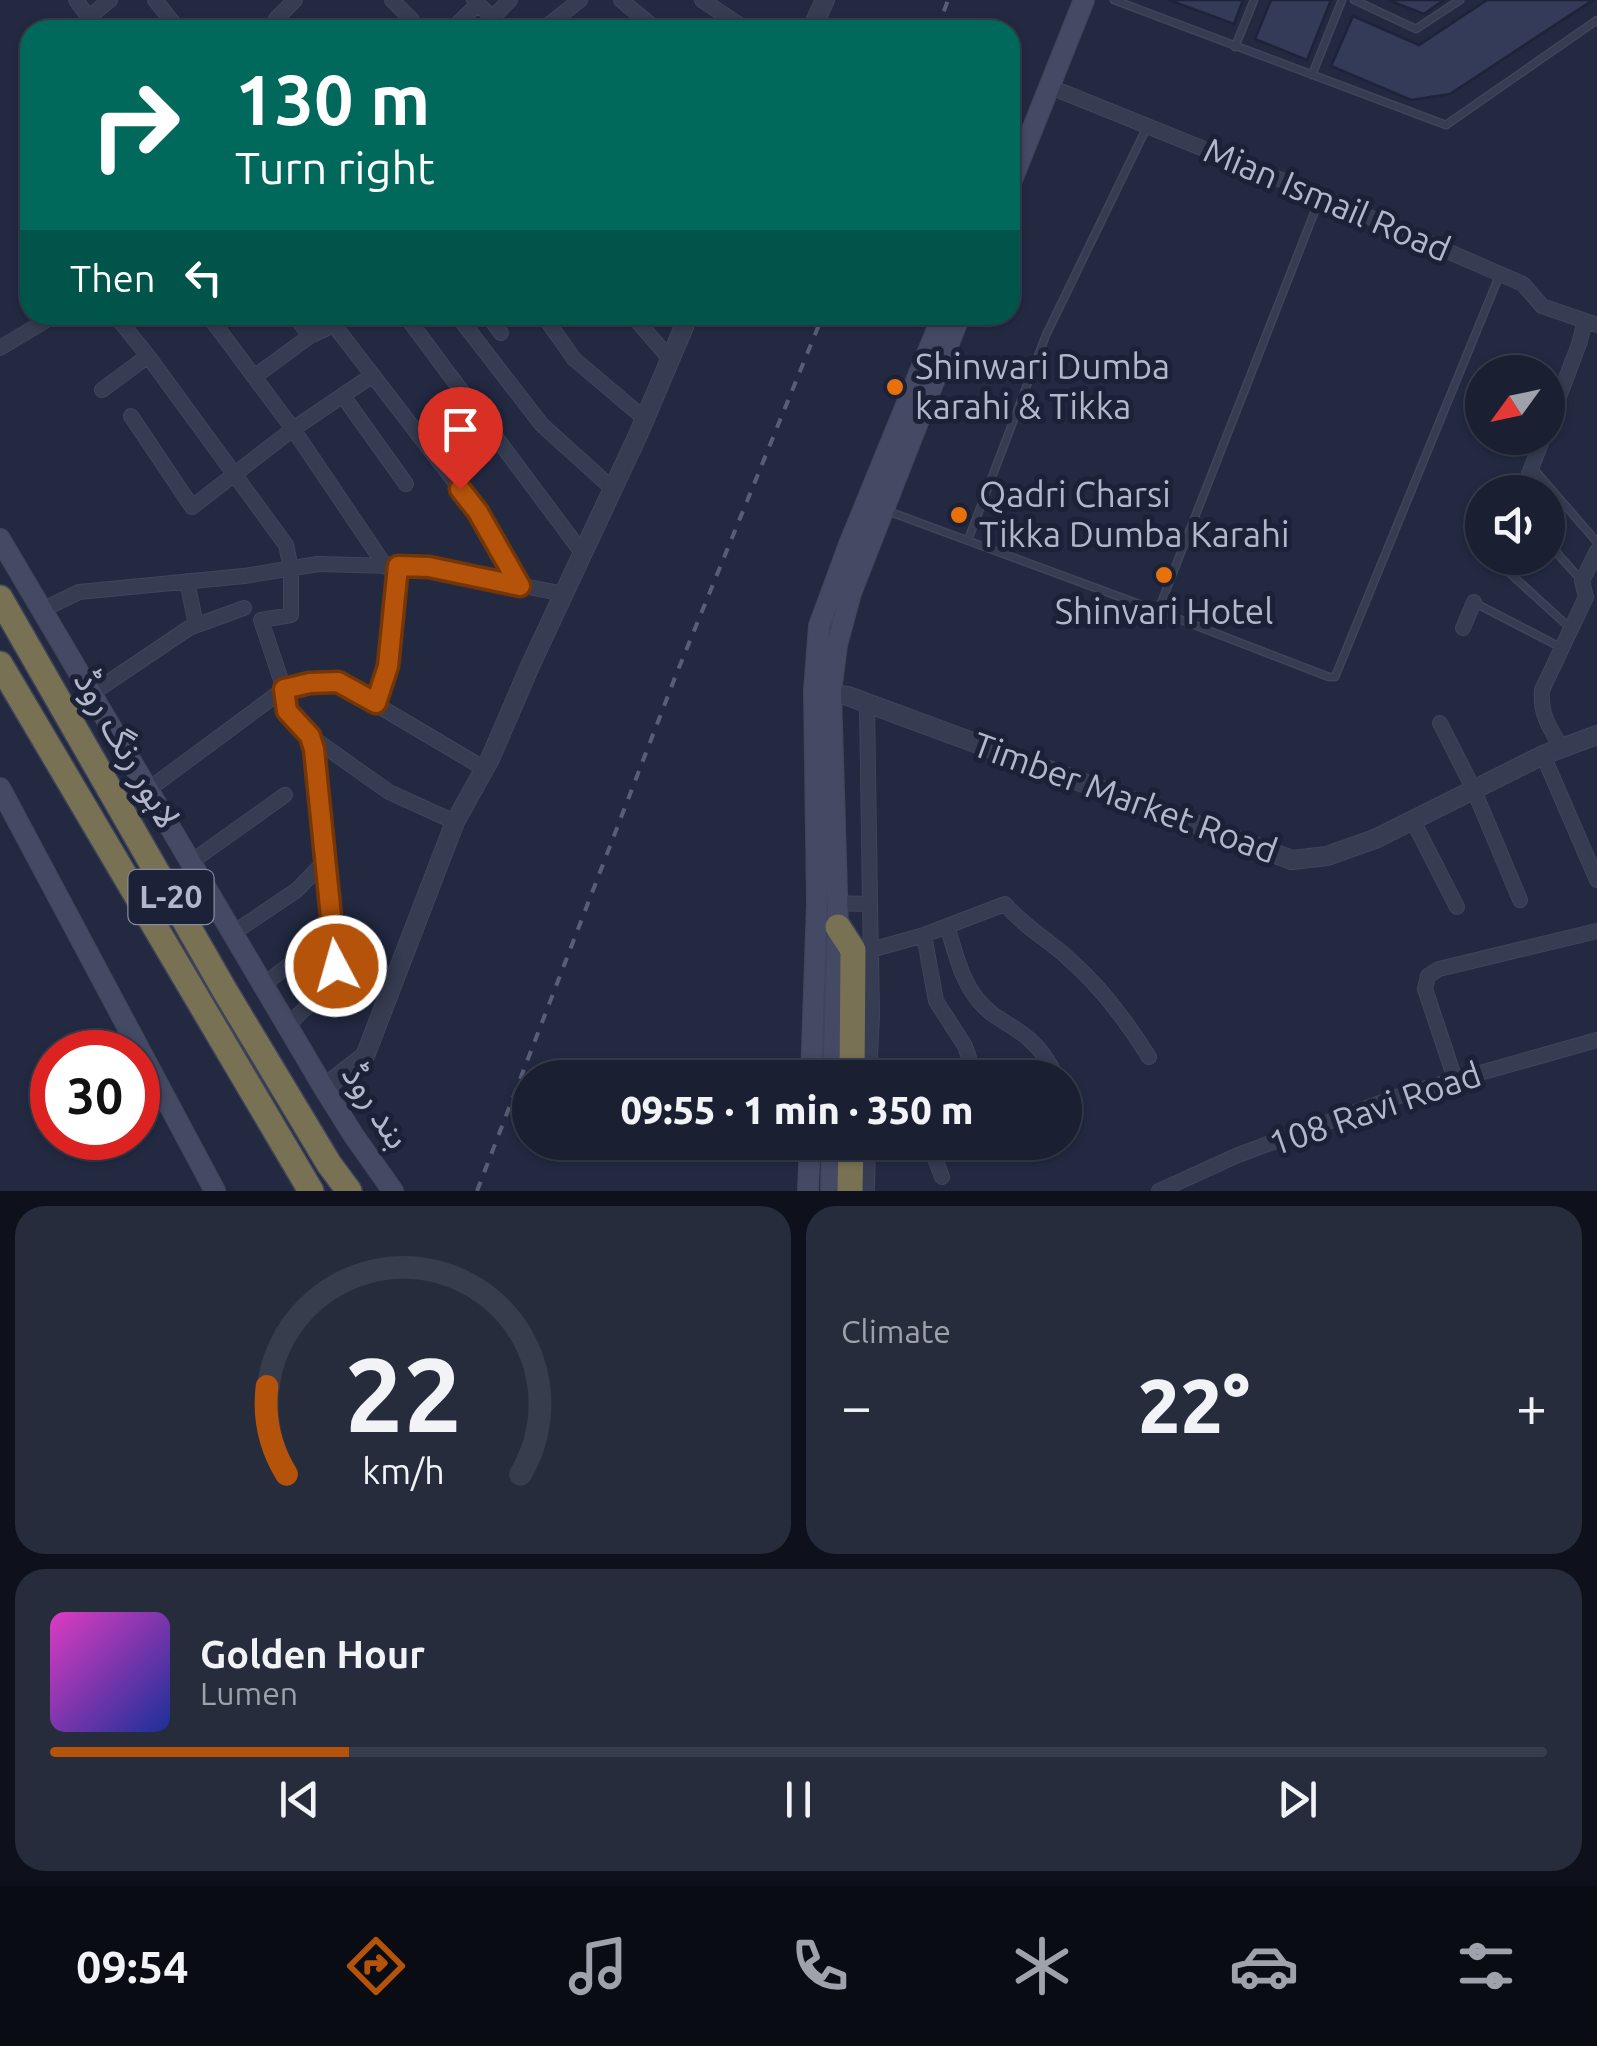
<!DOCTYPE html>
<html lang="en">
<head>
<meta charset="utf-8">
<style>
  body { margin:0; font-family:Ubuntu,"Noto Sans Arabic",sans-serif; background:#272c3d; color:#f1f3f6; height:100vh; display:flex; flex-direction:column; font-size:38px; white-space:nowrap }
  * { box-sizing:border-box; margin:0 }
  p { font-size:32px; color:#9fa2ab }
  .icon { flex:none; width:55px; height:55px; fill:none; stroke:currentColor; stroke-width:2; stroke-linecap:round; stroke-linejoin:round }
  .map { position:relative; height:1191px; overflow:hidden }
  .panel { display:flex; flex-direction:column; gap:15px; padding:15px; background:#0e111b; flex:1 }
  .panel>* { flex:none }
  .guide { position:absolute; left:20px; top:20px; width:1000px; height:305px; border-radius:30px; box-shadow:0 2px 8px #0004,0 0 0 2px #383d4d; background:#00695c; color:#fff; overflow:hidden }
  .needle { width:65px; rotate:237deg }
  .tools { position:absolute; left:1465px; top:355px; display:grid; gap:20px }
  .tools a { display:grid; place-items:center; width:100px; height:100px; border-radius:50%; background:#1a1f31; box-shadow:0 2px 8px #0004,0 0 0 2px #383d4d; font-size:50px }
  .speed { position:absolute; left:30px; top:1030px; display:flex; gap:20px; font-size:50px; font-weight:700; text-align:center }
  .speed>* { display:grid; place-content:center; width:130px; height:130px; border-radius:50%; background:#1a1f31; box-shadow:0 2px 8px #0004,0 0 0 2px #383d4d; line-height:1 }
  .speed .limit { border:15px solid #d22; background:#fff; color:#111 }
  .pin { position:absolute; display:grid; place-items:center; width:85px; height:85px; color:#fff; margin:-102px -42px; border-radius:50% 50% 50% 0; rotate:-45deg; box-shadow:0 0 10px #0007 }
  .pin .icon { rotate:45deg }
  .me { position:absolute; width:110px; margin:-55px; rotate:354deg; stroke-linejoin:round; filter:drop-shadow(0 0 8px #0008) }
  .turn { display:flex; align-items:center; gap:35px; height:210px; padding:0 50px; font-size:45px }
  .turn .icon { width:130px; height:130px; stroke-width:2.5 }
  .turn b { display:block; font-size:70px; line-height:85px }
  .then { display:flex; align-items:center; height:95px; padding:0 50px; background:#0003; gap:20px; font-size:38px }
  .big { font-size:75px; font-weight:800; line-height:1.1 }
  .panel .widget { flex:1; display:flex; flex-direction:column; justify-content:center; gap:15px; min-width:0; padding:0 35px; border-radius:30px; background:#272c3d }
  .panel .dial { align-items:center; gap:0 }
  .dial svg { height:260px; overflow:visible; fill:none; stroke:#383d4d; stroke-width:7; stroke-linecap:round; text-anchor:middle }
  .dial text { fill:#f1f3f6; stroke:none }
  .song { display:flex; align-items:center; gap:30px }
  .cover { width:120px; height:120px; border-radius:15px; background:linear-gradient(135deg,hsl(310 70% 55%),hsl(230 70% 35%)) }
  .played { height:10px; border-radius:5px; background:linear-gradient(90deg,#b45309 20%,#383d4d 20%) }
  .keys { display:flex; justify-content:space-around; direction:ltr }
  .heat { display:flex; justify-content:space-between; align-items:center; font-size:55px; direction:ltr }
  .panel .tiles { flex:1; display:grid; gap:15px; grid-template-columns:1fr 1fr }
  .widget:last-child { grid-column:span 2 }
  .trip { position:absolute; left:512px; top:1060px; width:570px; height:100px; border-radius:50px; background:#1a1f31; box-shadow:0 2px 8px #0004,0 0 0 2px #383d4d; font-weight:800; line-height:100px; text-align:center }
  .tab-bar { display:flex; height:160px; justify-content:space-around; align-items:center; background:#0a0c14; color:#9fa2ab }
  .tab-bar .icon { width:70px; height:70px }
  .tab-bar .selected { color:#b45309 }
  .tab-bar b { font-size:45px; color:#f1f3f6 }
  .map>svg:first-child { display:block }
  .building { fill:#343b58; stroke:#1d2338; stroke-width:2.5 }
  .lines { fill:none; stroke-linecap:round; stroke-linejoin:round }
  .service-casing { stroke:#40455a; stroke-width:9 }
  .minor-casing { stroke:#40455a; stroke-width:16 }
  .tertiary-casing { stroke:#40455a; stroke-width:20 }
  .secondary-casing { stroke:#40455a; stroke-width:22 }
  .motorway-casing { stroke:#3e4458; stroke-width:28 }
  .service { stroke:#363c51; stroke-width:6 }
  .minor { stroke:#363c51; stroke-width:14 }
  .tertiary { stroke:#363c51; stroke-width:18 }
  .secondary { stroke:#444964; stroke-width:20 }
  .motorway { stroke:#787153; stroke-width:25 }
  .rail { stroke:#585e78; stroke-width:4; stroke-dasharray:10 10; stroke-linecap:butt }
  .route-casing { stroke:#753606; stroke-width:25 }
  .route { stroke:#b45309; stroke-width:18 }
  .food-dot { fill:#e8710a; stroke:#1b2136; stroke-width:4 }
  .labels { text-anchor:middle; stroke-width:10; stroke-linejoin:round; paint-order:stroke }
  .shield { fill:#1b2136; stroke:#858a9e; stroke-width:2.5 }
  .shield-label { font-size:32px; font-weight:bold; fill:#b3b7cb }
  .street-label { font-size:35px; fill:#b3b7cb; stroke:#1b2136 }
  .poi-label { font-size:35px; fill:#b3b7cb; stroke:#1b2136; text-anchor:start }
</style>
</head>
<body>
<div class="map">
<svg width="1597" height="1191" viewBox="0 0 1597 1191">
  <rect width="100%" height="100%" fill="#222941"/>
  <path class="building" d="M1169,0H1243L1234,24Z
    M1271,0H1331L1307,60L1255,39Z
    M1388,0H1444L1424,14Z
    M1487,0H1593L1450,94L1411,100L1331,66L1353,16L1419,45Z"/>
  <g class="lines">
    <g class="service-casing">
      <path id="service" d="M1114,0L1446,125L1597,20
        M1354,0L1416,29L1460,0
        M1235,47L1254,0
        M1312,75L1342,0
        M1532,467L1597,542
        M885,510L1158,611L1329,677H1335L1500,274
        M968,540L1046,335L1146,129
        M1548,543L1581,580
        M1493,558L1570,628
        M1475,603L1562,648
        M1158,611L1320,198"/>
    </g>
    <g class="minor-casing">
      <path id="minor" d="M76,0L98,30
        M155,0L179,30
        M392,0L412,20
        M474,0L505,30
        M621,0L657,30
        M702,0L747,30
        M89,17L110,0
        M492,18L510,0
        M286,30L276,19L295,0
        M451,30L478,4
        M542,30L580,0
        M583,30H584
        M1048,86L1321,196L1500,274L1523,284L1542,306L1597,325
        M115,315L148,356L286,545L291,568V615L261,620L284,689L287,711L310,736L314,749L335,966L326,988L287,1026
        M208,315L293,429L386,567
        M294,315L310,336L334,325L478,512L520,586
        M405,315L583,554
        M457,315L542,425L613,489
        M488,315L501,333
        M543,315L574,359L645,419
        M632,315L670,359
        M0,348L55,315
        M254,377L310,336
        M102,390L148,356
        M343,396L406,484
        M131,416L192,507L293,429L373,375
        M1548,426L1579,344L1585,321
        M1522,492L1543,438
        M187,581L196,625
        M42,610L79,592L244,576L318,564L429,567L564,594
        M1463,628L1474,602
        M91,694L189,628L244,608
        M376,703L388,666L398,566
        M867,703L870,904
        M1440,723L1473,788L1520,900
        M310,736L389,792L455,822
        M1561,747C1549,727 1540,714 1542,690L1586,597L1582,581L1597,551
        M1543,755L1597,880
        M149,789L284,689L309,683L338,682L485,769
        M1412,819L1457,907
        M191,862L285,795
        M829,903L870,904L872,1014L869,1078
        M947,926C955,951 961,980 978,1000C992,1018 1012,1024 1029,1039C1041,1049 1050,1063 1057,1078
        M233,933L297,890L325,861
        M924,935L936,1001L965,1046L976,1078
        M871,950L924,935L1005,904C1025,928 1048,939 1070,960C1101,987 1127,1022 1149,1057
        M263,985L315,945
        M1455,1079L1425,989L1428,976L1439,969L1597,931
        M929,1142L942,1177
        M1008,1142L1012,1149
        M867,1191L868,1142
        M1159,1191L1238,1155L1402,1095L1597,1040"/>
    </g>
    <g class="tertiary-casing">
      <path id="tertiary" d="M811,30L825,0
        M819,691L848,696L1292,860L1327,856L1375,839L1543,755L1597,735
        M324,1088L365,1056L455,822L490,759L530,666L638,435L689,315"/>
    </g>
    <g class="secondary-casing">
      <path id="secondary" d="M1010,185L1084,0
        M0,539L324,1088L354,1136L393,1191
        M0,788L215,1191
        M811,1078L817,904L814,690L819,626L848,547L943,315
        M833,1078L838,927L831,691L837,645L851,593L960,315
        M808,1191L810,1142
        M831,1191L832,1142"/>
    </g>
    <g class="motorway-casing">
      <path id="motorway" d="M0,598L225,991L329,1164L349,1191
        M0,664L311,1191
        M838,927L853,950L852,1078
        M850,1191L851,1142"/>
    </g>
    <use href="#service" class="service"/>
    <use href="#minor" class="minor"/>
    <use href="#tertiary" class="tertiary"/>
    <use href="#secondary" class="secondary"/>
    <use href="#motorway" class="motorway"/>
    <path class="rail" d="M937,30L948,0
      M477,1191L676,675L823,315"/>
  </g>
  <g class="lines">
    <g class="route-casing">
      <path id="route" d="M336,966L314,749L310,736L287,711L284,689L310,683L338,682L376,703L388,666L398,566L429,567L520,586L478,512L460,489"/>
    </g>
    <use href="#route" class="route"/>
  </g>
  <g class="food-dot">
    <circle cx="895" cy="387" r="10"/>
    <circle cx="959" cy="515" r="10"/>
    <circle cx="1164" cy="575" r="10"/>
  </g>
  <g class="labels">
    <rect class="shield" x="128.5" y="870" width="85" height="54" rx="8"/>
    <g class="shield-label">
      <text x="171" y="908">L-20</text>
    </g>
    <g class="street-label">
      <text transform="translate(1327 200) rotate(23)" y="12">Mian Ismail Road</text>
      <text transform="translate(127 749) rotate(60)" y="12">لاہور رنگ روڈ</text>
      <text transform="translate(1125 798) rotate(20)" y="12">Timber Market Road</text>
      <text transform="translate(376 1106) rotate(57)" y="12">بند روڈ</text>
      <text transform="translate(1375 1109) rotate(-19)" y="12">108 Ravi Road</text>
    </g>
    <g class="poi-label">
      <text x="915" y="379">Shinwari Dumba<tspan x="915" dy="40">karahi &amp; Tikka</tspan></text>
      <text x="979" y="507">Qadri Charsi<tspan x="979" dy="40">Tikka Dumba Karahi</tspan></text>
      <text x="1164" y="624" text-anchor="middle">Shinvari Hotel</text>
    </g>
  </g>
</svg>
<div class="tools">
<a><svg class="needle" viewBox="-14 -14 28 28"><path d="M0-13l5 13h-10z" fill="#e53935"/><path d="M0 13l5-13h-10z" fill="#9fa2ab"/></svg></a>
<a><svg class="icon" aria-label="sound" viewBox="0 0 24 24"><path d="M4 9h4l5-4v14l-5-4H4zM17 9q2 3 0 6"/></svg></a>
</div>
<div class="speed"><div class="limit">30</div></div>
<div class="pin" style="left:460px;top:489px;background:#d93025"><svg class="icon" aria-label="arrive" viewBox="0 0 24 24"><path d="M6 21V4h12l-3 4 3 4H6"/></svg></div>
<svg class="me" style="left:336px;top:966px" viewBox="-20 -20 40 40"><circle r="17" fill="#b45309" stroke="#fff" stroke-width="3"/><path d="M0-11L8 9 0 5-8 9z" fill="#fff"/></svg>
<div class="trip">09:55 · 1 min · 350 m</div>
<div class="guide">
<div class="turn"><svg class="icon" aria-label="right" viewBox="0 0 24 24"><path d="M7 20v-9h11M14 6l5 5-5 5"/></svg><div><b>130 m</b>Turn right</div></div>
<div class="then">Then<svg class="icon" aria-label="left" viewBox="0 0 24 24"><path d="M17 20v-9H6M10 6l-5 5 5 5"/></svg></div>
</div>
</div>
<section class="panel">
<div class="tiles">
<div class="widget dial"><svg viewBox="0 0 100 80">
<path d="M14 69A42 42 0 1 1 86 69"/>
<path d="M14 69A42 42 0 0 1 8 42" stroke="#b45309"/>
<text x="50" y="56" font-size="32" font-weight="700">22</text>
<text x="50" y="72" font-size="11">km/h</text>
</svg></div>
<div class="widget"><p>Climate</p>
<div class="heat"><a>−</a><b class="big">22°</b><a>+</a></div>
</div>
<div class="widget">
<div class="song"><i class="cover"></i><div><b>Golden Hour</b><p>Lumen</p></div></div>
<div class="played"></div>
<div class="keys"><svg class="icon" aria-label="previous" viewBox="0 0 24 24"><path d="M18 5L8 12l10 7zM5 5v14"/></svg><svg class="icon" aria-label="pause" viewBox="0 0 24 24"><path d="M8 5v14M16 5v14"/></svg><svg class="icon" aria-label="next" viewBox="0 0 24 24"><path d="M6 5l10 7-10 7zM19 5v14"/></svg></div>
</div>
</div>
</section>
<nav class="tab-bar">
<b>09:54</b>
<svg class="icon selected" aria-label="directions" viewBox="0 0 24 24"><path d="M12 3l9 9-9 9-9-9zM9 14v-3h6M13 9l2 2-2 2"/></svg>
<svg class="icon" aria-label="music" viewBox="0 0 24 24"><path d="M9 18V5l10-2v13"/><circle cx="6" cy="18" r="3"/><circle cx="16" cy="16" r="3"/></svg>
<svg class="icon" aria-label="phone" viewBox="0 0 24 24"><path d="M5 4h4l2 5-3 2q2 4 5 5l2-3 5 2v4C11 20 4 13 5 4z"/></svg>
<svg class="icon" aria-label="climate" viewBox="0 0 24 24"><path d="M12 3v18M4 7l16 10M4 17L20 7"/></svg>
<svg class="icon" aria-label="car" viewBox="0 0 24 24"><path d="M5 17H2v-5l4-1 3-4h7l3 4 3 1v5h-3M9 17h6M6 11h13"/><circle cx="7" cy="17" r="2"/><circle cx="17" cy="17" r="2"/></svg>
<svg class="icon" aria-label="filters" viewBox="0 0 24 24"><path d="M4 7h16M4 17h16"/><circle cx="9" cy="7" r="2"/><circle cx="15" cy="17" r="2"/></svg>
</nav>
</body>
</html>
